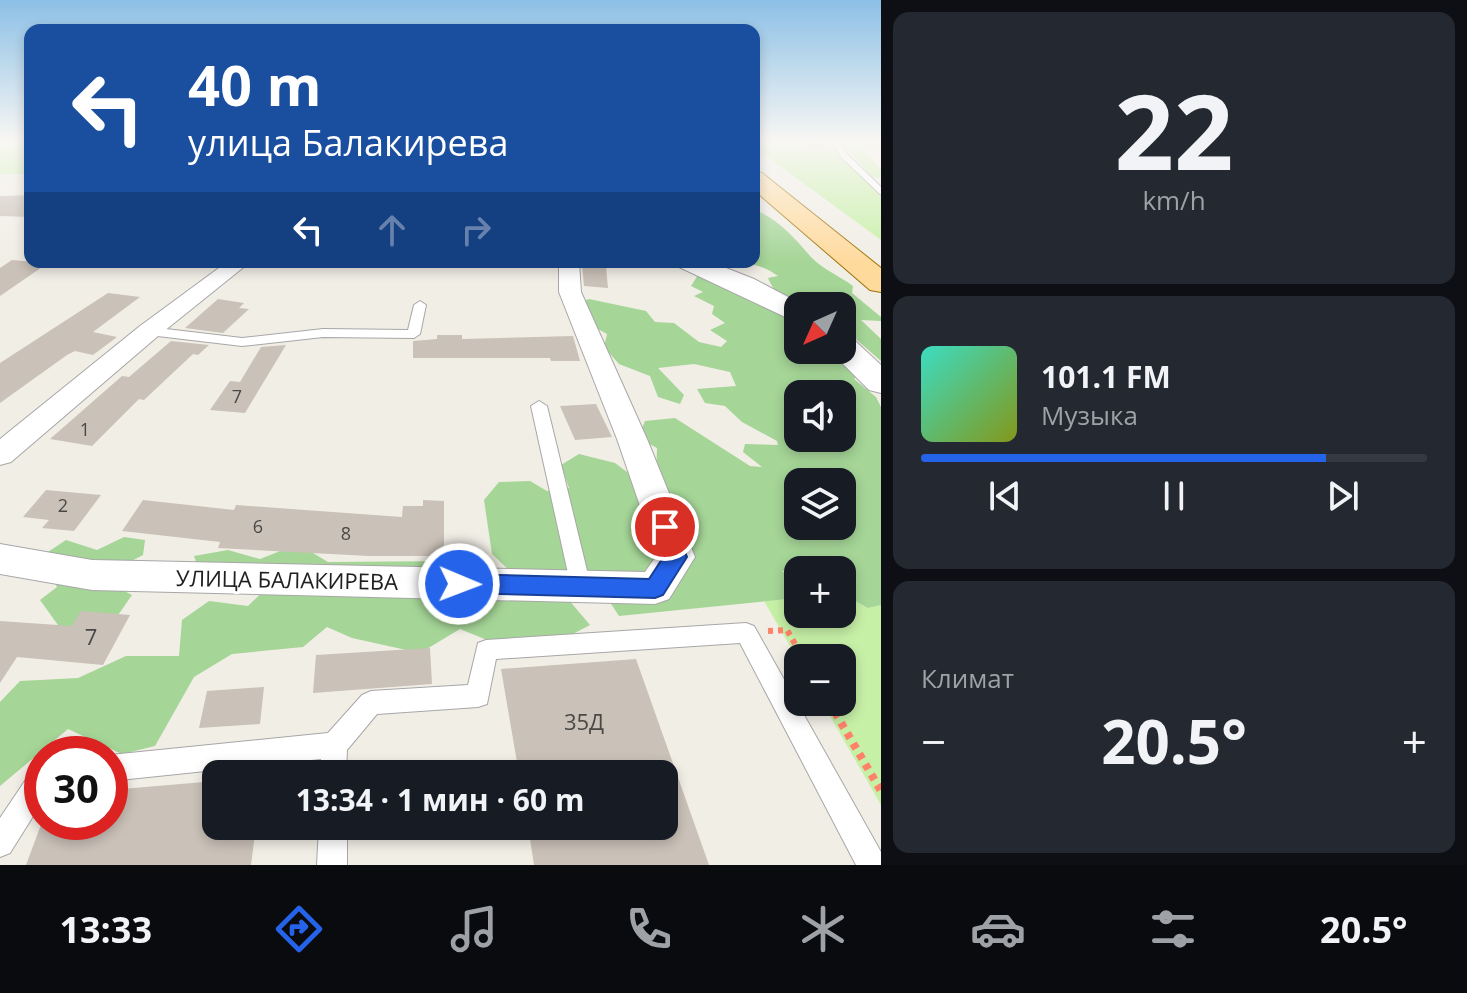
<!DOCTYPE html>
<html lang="ru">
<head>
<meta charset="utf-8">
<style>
  body { margin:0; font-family:"Open Sans",sans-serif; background:#242831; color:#f1f3f6; height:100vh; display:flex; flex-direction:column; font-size:30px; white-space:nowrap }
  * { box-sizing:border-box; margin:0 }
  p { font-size:26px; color:#9ea1a6 }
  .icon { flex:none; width:44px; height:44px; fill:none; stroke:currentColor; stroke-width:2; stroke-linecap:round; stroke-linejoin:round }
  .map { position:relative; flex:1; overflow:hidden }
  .side { display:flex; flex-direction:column; gap:12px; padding:12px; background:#0d0f14; width:586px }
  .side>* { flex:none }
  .hud { position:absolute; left:24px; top:24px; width:736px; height:244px; border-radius:16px; box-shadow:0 4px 12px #0003; background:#1a4fa0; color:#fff; overflow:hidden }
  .needle { width:52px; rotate:225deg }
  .tools { position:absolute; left:784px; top:292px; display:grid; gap:16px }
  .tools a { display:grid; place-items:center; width:72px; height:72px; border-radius:16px; background:#171b24; box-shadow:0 4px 12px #0003; font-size:40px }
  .speed { position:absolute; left:24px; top:736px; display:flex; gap:16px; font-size:40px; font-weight:700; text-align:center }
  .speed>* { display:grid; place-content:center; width:104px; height:104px; border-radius:50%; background:#171b24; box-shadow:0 4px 12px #0003; line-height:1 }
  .speed .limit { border:12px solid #d22; background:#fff; color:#111 }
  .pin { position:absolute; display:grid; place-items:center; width:68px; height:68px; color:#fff; margin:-34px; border:4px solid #fff; border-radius:50%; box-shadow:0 2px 8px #0007 }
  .me { position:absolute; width:88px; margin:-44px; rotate:91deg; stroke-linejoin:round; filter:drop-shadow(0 0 6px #0008) }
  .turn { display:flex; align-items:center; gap:28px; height:168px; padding:0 32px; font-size:36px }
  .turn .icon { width:104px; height:104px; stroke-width:2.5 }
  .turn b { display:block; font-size:56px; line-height:68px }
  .lanes { display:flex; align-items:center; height:76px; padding:0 32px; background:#0003; justify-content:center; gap:40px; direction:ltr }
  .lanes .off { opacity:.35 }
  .big { font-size:60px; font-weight:700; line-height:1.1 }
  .side .card { flex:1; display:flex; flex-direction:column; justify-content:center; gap:12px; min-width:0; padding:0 28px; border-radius:16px; background:#242831 }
  .side .dial { align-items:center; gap:0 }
  .dial b { font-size:104px; line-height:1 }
  .song { display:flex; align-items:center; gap:24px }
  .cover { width:96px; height:96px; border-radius:12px; background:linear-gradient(135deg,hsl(170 70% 55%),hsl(70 70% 35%)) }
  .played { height:8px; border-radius:4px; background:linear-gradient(90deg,#2563eb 80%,#363941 80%) }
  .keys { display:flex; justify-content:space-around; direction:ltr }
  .heat { display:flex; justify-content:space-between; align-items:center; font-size:44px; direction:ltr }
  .trip { position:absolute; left:202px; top:760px; width:476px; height:80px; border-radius:16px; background:#171b24; box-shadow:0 4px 12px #0003; font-weight:700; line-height:80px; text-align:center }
  .menu { display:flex; height:128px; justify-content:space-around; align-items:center; background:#090b0e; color:#9ea1a6 }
  .menu .icon { width:56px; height:56px }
  .menu .on { color:#2563eb }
  .menu b { font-size:36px; color:#f1f3f6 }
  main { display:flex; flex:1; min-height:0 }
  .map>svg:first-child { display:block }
  .grass { fill:#c7f0a7 }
  .forest { fill:#a5d597; fill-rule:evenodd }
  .building { fill:#cac1b8 }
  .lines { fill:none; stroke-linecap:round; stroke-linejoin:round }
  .service-casing { stroke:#a7a7a7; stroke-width:2 }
  .minor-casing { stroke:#a7a7a7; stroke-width:2 }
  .tertiary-casing { stroke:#a7a7a7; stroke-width:2 }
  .primary-casing { stroke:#9c7100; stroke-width:2 }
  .path-far2 { stroke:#ff8169; stroke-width:2; stroke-dasharray:2 2; stroke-linecap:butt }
  .path-far1 { stroke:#ff8169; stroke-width:6; stroke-dasharray:5 5; stroke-linecap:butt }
  .path { stroke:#ff8169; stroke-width:8; stroke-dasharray:6 6; stroke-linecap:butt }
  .service { fill:#fff; fill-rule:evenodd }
  .minor { fill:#fff; fill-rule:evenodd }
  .tertiary { fill:#fff; fill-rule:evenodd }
  .primary { fill:#ffda9d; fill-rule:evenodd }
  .route { fill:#2563eb; stroke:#184099; stroke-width:2 }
  .labels { text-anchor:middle; stroke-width:6; stroke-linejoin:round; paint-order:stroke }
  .number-label { font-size:18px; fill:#4a4846 }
  .street-label { font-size:22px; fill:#202020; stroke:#fff }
  .near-number-label { font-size:22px; fill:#4a4846 }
</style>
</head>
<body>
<main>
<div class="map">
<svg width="881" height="865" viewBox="0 0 881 865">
  <rect width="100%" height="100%" fill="#f1eee6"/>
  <path class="grass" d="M0,141H30V174H0Z
    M754,141H830L881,197V240L754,147Z
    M840,141L881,148V150H864L881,169V178L872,177Z
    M842,594L868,608L881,605V805L822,702H842V658L798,660L764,601L798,598V614H842Z"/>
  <path class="forest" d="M754,209C779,220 794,237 811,257C821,268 841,277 853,286L852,293L881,317V321L861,320L881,339V361L842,327V306C813,306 780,309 768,278L778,276C762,264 742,260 722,266L714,262H754Z
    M698,275L798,322V350H837L862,372L854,379L876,397L881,407V605L868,608L842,594V570L782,571L798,584V598L619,616L594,578L514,575L492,554L484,500L499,482L530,481L547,491L569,488L561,465L579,454L615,463L639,481L656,479L657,448L638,438L645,421L675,418L750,466L762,467L743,452L745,444L778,445L777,441L742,422L725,406L705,403L697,389L736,386L730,372L694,364L658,368L684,395L680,404L658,397L650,376L619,364L604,347L607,334L582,320L578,303L589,299L646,311L655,322L674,323L699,342L721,347L727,341L710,330L725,323L712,314L714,306L694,296L703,292L691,286ZM798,394H842V438H798ZM798,482H842V526H798Z
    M124,537L145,540L143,555L99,578L132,595L116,618L63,632L40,600L57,587L39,558L66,540L97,550Z
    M298,544L328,562L457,561L479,576L475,600L568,599L590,625L569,636L487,640L460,629L420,653L352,638L327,627L303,647L232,654L194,677L155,746L122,754L68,729L0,786V702L20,681L78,678L126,656H179L182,620L209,601L248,606L272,583L200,573L194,556L228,550L260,559Z"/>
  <path class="building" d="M30,195V217L0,216V196Z
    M12,260L48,263L0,296V268Z
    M582,265L606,267L608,288L584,286Z
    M108,293L140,297L93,332L117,337L93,355L75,351L67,355L0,403V363Z
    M218,299L244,303L239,308L249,309L223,333L185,328Z
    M437,335H462V339L573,336L580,361H551L550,358H413V341L437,339Z
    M171,341L209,345L198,355L193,354L144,400L139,399L92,446L50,439L122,376L129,377Z
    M286,345L245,413L210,410L230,381L240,382L261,347Z
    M596,404L612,437L575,440L560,406Z
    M46,490L101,495L74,531L42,528L49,520L23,517Z
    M143,500L234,510L236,505L402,517L403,506H423V500L444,501V556H369L218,548L220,542L122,531Z
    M81,611L130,615L103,665L17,657L0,683V621L72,626Z
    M430,648L432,684L313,693L316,655Z
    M636,659L709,865H534L528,826H664V774H519L501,669Z
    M264,687L260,724L199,728L207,691Z
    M216,781V826H256L251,865H26L42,822H110V790Z"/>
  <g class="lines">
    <g class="service-casing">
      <path id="service" d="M832,141H840L847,154L881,187V195L841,157Z
        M420,301L426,305L420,334L414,338L323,337L242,346L149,335L143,331L149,327L242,338L323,329L408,330L414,305Z
        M539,401L547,406L591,587L588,593L581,595L574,593L571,587L531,406Z
        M746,623L754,626L881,852V865H856L740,643L496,659L487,704L478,707L377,714L347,750L346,774H320L321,759L110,781V755L328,733L362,695L371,691L468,685L478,643L486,640Z
        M42,765V802L10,853L0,857V818L33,769Z
        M319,826H347V865H317Z"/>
    </g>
    <g class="minor-casing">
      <path id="minor" d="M227,262H250L158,336L11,462L0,465V439L140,326Z
        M559,262H579L581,292L647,439L695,557L669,599L655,604L92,590L0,574V544L92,560L645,572L657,555L617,439L559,292Z"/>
    </g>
    <g class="tertiary-casing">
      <path id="tertiary" d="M872,141H881V146L874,145Z
        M675,262H711L754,279L805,306H798V323L679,267Z
        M842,336L853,339L881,365V393L869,390L829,350H842Z"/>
    </g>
    <g class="primary-casing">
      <path id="primary" d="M754,171L762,173L881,268V292L870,290L754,190Z"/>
    </g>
    <path class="path-far2" d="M797,141L823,148"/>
    <path class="path-far1" d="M768,631L787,630L803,658"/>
    <path class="path" d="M829,702L881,791"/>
    <use href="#service" class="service"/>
    <use href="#minor" class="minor"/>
    <use href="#tertiary" class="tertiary"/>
    <use href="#primary" class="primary"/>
  </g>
  <linearGradient id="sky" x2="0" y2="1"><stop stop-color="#8cc0e6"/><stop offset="0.54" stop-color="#f9f7f4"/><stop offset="1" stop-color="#f9f7f4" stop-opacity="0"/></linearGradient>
  <rect width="881" height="262" fill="url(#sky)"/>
  <path class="route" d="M665,519L672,522L687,557L663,595L655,598L459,593L450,591L447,584L450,577L459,574L649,579L664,556L654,527L657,522Z"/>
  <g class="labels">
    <g class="number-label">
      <text x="237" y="403">7</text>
      <text x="85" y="436">1</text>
      <text x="63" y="512">2</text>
      <text x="258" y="533">6</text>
      <text x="346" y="540">8</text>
    </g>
    <g class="street-label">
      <text transform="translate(287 580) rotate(1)" y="8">УЛИЦА БАЛАКИРЕВА</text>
    </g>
    <g class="near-number-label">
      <text x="91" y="645">7</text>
      <text x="584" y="730">35Д</text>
    </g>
  </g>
</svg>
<div class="tools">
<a><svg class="needle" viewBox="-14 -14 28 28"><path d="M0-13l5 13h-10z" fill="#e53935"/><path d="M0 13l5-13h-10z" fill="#9ea1a6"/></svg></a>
<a><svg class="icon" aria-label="sound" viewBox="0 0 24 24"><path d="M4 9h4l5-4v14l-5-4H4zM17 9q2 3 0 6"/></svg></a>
<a><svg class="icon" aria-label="layers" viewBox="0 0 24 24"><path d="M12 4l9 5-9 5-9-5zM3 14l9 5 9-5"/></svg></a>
<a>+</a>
<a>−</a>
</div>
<div class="speed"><div class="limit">30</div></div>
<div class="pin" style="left:665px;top:527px;background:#d93025"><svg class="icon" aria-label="arrive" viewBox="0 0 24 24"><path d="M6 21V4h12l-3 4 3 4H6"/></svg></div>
<svg class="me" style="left:459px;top:584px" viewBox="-20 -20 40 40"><circle r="17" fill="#2563eb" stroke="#fff" stroke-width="3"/><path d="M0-11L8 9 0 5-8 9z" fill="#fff"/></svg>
<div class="trip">13:34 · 1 мин · 60 m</div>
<div class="hud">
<div class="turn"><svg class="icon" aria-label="left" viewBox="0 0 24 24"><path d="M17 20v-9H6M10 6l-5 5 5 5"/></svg><div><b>40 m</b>улица Балакирева</div></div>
<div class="lanes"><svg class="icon" aria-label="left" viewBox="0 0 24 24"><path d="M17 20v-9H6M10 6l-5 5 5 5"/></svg><svg class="icon off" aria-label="ahead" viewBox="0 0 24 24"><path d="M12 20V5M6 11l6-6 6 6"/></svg><svg class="icon off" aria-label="right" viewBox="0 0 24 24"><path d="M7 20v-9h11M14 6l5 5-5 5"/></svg></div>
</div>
</div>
<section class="side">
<div class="card dial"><b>22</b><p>km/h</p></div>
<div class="card">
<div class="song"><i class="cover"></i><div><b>101.1 FM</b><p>Музыка</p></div></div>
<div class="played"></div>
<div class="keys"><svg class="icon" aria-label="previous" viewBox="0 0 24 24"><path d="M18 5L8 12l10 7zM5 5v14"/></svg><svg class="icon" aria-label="pause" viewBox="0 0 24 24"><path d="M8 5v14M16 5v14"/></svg><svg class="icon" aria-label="next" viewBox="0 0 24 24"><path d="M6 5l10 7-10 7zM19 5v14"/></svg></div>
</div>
<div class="card"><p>Климат</p>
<div class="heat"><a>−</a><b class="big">20.5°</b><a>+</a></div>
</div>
</section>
</main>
<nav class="menu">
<b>13:33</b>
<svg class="icon on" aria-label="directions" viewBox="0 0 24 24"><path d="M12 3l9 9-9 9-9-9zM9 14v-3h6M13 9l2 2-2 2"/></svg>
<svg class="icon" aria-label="music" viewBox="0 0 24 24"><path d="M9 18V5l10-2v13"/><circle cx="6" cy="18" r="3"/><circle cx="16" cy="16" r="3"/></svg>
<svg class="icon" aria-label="phone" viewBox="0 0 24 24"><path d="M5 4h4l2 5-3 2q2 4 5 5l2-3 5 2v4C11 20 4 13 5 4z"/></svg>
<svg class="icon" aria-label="climate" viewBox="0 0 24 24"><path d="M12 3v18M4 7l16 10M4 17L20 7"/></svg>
<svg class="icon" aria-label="car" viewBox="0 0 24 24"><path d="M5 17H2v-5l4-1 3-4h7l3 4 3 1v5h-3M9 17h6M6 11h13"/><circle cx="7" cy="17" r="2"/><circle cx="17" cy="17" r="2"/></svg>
<svg class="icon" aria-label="filters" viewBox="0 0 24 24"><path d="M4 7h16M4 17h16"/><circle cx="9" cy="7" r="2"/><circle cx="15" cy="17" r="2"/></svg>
<b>20.5°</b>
</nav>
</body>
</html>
